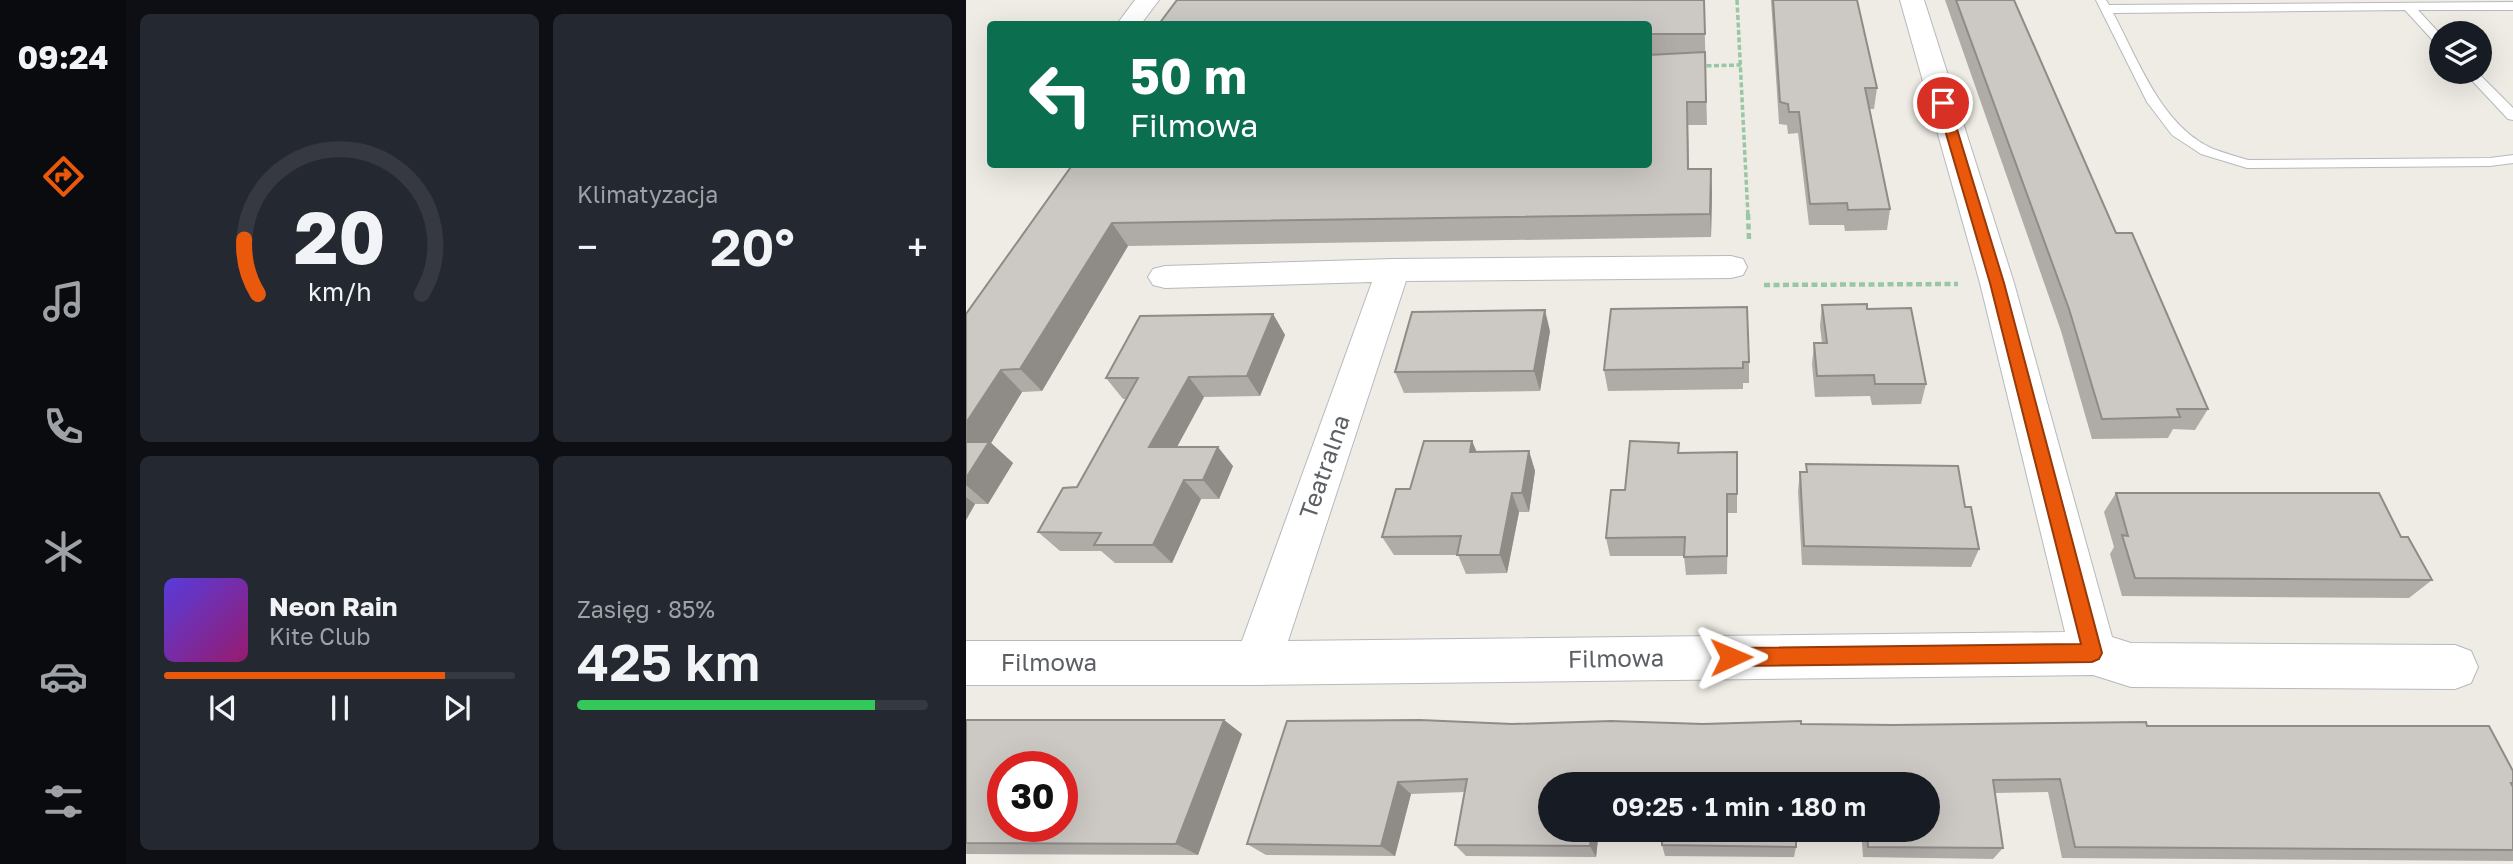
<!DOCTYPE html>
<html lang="pl">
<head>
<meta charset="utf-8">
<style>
  body { margin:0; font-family:"Golos Text",sans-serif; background:#242831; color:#f1f3f6; height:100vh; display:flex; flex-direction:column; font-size:26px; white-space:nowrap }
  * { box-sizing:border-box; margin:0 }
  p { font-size:23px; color:#9ea1a6 }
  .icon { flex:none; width:38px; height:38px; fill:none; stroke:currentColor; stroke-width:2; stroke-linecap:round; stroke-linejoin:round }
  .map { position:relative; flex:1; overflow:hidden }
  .sheet { display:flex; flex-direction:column; gap:14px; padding:14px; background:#0d0f14; width:840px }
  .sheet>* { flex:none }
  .hud { position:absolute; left:21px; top:21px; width:665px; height:147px; border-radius:7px; box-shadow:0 7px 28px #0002; background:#0b6e4f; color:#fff; overflow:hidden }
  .controls { position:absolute; left:1463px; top:21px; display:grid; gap:14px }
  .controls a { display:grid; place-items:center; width:63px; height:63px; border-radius:50%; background:#171b24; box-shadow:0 7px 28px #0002; font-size:35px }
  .speed { position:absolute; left:21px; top:751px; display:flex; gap:14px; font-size:35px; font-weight:700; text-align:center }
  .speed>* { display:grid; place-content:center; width:91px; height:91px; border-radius:50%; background:#171b24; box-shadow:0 7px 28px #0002; line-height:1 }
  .speed .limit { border:10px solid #d22; background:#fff; color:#111 }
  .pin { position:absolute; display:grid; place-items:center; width:60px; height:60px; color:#fff; margin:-30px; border:4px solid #fff; border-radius:50%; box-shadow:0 2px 7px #0007 }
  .me { position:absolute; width:77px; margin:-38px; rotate:89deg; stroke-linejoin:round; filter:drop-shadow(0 0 5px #0008) }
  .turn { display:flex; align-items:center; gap:24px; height:147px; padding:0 28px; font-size:32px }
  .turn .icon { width:91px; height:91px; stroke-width:2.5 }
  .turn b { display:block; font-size:49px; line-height:60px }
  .big { font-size:52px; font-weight:600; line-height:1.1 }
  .sheet .tile { flex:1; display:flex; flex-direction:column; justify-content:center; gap:10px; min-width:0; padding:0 24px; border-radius:10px; background:#242831 }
  .sheet .dial { align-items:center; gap:0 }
  .dial svg { height:182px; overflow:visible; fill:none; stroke:#363941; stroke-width:7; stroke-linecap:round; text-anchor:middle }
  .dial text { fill:#f1f3f6; stroke:none }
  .song { display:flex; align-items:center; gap:21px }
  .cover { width:84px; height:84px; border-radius:10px; background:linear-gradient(135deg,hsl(250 70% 55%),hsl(320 70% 35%)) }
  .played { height:7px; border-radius:4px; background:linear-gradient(90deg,#ea580c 80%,#363941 80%) }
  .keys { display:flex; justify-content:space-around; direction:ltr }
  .heat { display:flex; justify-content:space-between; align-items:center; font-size:38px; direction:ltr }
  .charge { height:10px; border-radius:5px; background:linear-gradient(90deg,#34c759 85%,#363941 0) }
  .sheet .tiles { flex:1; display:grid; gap:14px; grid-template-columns:repeat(2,1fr) }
  .trip { position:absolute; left:572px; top:772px; width:402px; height:70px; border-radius:35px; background:#171b24; box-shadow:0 7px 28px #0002; font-weight:600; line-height:70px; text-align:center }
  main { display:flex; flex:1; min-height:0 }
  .tab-bar { display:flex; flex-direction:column; width:126px; justify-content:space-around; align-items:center; background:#090b0e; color:#9ea1a6 }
  .tab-bar .icon { width:49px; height:49px }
  .tab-bar .on { color:#ea580c }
  .tab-bar b { font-size:32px; color:#f1f3f6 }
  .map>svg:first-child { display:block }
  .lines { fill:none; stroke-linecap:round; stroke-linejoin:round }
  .service-casing { stroke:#b6b9be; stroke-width:2 }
  .minor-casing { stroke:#b6b9be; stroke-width:2 }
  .path-far1 { stroke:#99c7a5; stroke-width:3.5; stroke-dasharray:5 2.5; stroke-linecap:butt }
  .path { stroke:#99c7a5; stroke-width:4.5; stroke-dasharray:6 3.5; stroke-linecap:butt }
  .service { fill:#fff; fill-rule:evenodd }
  .minor { fill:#fff; fill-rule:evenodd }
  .wall { fill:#afaca8 }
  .shaded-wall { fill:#8f8c88 }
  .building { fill:#ccc8c3; stroke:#8f8c88; stroke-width:2; fill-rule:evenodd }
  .route { fill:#ea580c; stroke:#983908; stroke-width:2 }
  .labels { text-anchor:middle; stroke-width:6; stroke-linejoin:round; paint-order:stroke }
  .street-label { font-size:24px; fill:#5c6064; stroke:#fff }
</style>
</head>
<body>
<main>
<nav class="tab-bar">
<b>09:24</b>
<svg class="icon on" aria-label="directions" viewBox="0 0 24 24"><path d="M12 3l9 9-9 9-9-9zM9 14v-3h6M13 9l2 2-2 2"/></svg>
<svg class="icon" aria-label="music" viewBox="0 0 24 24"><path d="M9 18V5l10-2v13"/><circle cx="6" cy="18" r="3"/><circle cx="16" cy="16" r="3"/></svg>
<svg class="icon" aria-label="phone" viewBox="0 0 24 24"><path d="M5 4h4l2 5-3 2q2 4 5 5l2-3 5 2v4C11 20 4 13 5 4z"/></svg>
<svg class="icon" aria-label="climate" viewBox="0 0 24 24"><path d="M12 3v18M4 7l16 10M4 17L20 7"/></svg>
<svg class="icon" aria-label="car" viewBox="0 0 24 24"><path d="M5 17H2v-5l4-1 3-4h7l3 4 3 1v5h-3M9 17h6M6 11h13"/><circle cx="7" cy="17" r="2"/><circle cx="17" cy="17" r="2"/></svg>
<svg class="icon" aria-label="filters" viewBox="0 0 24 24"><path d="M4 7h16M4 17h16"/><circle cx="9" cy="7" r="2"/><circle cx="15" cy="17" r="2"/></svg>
</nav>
<section class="sheet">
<div class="tiles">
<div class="tile dial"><svg viewBox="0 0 100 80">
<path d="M14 69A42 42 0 1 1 86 69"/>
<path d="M14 69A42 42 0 0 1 8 45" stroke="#ea580c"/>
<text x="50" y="56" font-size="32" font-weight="700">20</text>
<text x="50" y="72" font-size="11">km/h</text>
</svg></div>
<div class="tile"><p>Klimatyzacja</p>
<div class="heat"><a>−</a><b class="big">20°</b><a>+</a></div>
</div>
<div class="tile">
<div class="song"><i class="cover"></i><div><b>Neon Rain</b><p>Kite Club</p></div></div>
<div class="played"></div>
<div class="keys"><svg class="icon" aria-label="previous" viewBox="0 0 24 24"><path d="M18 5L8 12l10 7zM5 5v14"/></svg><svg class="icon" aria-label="pause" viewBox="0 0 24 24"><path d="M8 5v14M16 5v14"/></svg><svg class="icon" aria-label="next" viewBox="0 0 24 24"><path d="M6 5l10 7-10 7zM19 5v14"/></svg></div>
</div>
<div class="tile"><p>Zasięg · 85%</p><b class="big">425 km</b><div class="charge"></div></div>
</div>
</section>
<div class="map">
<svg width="1547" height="864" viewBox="0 0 1547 864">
  <rect width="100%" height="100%" fill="#eeece4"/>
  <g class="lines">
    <g class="service-casing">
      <path id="service" d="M1130,0H1140L1143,5L1547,2V10H1452L1475,35V46L1471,45L1439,10L1147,13C1172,59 1194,124 1245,148C1257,153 1270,156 1282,160L1524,158L1547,155V163L1524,166L1281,168L1235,154L1206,135L1181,102Z
        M1498,72H1511L1547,108V120L1542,119Z"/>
    </g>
    <g class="minor-casing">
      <path id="minor" d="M169,0H193L175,24H151Z
        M934,0H958L1048,283L1146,637L1165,643L1489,645L1505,651L1512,667L1505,683L1489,689L1165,687L1127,675L291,685H0V641H276L406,282L199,288L187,285L182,277L187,269L199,266L427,259L765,256L777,259L781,267L777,275L765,278L440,281L322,641L1099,632L1014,283Z"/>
    </g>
    <path class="path-far1" d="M771,0L782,216
      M733,66L775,65"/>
    <path class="path" d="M782,214L783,239
      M798,285L992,284"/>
    <use href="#service" class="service"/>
    <use href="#minor" class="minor"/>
  </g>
  <path class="wall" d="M738,0L741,125H722L723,169L746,192L745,237L162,246L76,391L56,392L25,443L47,463L22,504H9L0,520V314L107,164H682V24Z
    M805,0H891L911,88L908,109H903L924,209L921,230L879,231L878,225H843L832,133L822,134L821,125L813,124Z
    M979,0H1048L1150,233L1242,409L1229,430L1207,429L1202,438L1126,439L1095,331Z
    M856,305L901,309L960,384L955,404L906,405L904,396L849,397L846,364L848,343H856L854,326Z
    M307,314L319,335L294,396L238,397L211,447L267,466L253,499H235L206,563H149L135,551H94L72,532L111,487L160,399H157L140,378Z
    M584,331L574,391L438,393L429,372Z
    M783,362V383H777V389L642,391L638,370Z
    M506,441L511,452L563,451L569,471L563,512H553L541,573L500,574L492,555H428L416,537Z
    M771,452V513H762L761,574L720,575L718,556H644L640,538L714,453Z
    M840,464L999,507L1013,549L1005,567L836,565L832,491L834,472H840Z
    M1150,493L1435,537L1466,580L1443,598L1156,596L1144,554L1148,547L1138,512Z
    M0,720H258L276,734L232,855L0,854Z
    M546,724L1181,726L1547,771V861L1096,858L1082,792L1029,793L1037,848L1027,859L897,857L895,830H962V784H584L633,830L630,857L500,856L489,845L499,792L445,794L429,856L300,855L281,844Z
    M696,845L830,847L828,857L699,856Z"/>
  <path class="shaded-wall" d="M745,169L746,192L745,237L744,214Z
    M146,223L162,246L76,391L54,369Z
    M579,310L584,331L574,391L568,371Z
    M307,314L319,335L294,396L281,376Z
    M35,370L56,392L25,443L47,463L22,504L0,485V423Z
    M223,377L238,397L200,467L183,447Z
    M506,441L514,461L504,452Z
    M252,447L267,466L253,499L237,480Z
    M563,451L569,471L563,512L556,493Z
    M218,480L235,499L206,563L187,545Z
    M546,493L553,512L541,573L534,555Z
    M0,497L9,504L0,520Z
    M258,720L276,734L232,855L210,844Z
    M432,782L445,794L429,856L415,846Z
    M626,830H633L630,857L624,846Z"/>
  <path class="building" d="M211,0H738L739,34H682V24H193Z
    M807,0H891L911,88H899L924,209L882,210L881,203L844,204L833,112H823L822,104L814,102Z
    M990,0H1048L1150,233H1166L1242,409H1211L1214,417L1136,419L1103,309Z
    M739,52L740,102H721L722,169H745L744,214L146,223L54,369L35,370L0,423V314L107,164H682V55Z
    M901,304V309L945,308L960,384H909L908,375L851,376L848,343H861L856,305Z
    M781,307L783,362H777V368L638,370L645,309Z
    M579,310L568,371L429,372L446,312Z
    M307,314L281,376L223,377L183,447H252L237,480H218L187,545H128L135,533L72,532L97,488L111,487L172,378H140L174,316Z
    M458,441H506L504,452L563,451L556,493H546L534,555H491L495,536L416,537L430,489H444Z
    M664,441L713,443L712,453L771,452V494H761V556L718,557L719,537L640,538L645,490H659Z
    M0,442H23L0,478Z
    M840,464L992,466L999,507H1005L1013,549L838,546L834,472H841Z
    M1150,493H1413L1435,537H1442L1466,580L1169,578L1156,535L1162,536Z
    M0,720H258L210,844L0,843ZM37,766H96V826H37Z
    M454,720L546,724L645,721L737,724L835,721V724L928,725L1180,722L1181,726H1523L1547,771V783H1545L1547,787V850L1109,847L1094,779L1027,780L1037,848L902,847L901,830H962V784H897V780L830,783V784H699V779L631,782V784H584V830H626L624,846L489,845L501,779L432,782L415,846L281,844L321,721Z
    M696,830H830V847L696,845Z"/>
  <path class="route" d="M977,100L983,103L1038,283L1136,653L1133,659L1126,662L765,666L758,664L755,657L758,651L765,648L1115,644L1024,283L971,103Z"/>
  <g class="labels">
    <g class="street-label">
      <text transform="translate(359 467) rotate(-71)" y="8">Teatralna</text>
      <text transform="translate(650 659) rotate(-1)" y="8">Filmowa</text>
      <text x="83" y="671">Filmowa</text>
    </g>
  </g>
</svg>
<div class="controls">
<a><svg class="icon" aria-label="layers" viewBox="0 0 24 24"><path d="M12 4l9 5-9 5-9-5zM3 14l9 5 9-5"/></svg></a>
</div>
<div class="speed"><div class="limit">30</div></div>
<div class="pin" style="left:977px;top:103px;background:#d93025"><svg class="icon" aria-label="arrive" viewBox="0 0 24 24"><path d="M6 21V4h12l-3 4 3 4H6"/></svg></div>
<svg class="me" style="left:765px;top:657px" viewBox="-20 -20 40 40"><path d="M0-17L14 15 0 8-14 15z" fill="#ea580c" stroke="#fff" stroke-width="4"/></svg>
<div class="trip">09:25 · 1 min · 180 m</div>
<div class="hud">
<div class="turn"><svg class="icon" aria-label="left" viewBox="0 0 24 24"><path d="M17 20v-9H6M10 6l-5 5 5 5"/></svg><div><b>50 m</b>Filmowa</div></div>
</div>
</div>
</main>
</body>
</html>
